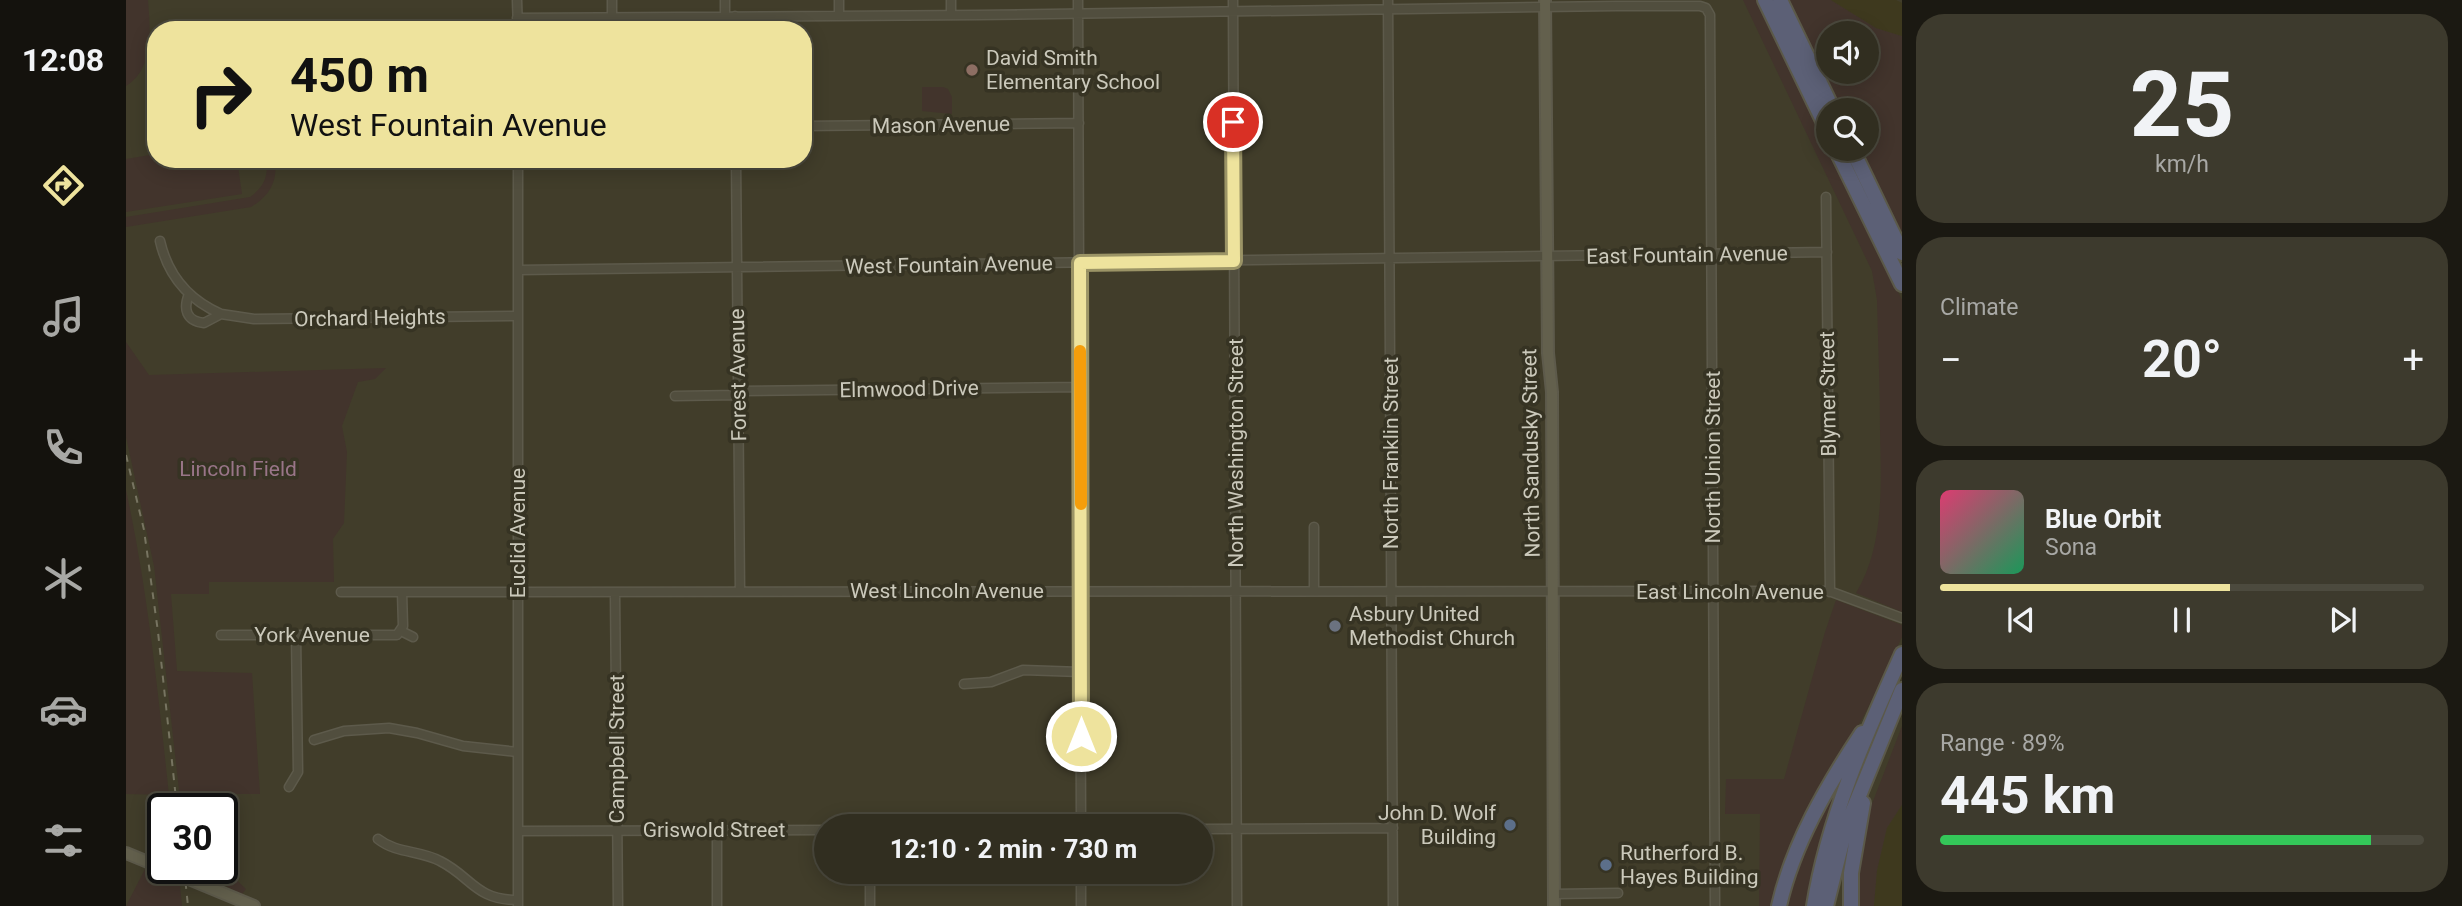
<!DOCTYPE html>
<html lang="en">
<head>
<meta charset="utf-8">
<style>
  body { margin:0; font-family:Roboto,sans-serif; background:#3d3a2d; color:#f1f3f6; height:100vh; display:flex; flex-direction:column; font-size:26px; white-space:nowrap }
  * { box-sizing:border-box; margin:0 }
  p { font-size:23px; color:#a8a8a5 }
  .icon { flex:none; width:38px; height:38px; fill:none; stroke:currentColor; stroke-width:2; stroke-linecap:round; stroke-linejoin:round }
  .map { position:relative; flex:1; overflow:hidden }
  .panel { display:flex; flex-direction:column; gap:14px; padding:14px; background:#1b1912; width:560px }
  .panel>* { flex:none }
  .hud { position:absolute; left:21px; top:21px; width:665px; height:147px; border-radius:28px; box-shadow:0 4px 18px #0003,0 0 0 2px #4c4a3e; background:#eee39d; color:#111; overflow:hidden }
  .fabs { position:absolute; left:1690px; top:21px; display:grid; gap:14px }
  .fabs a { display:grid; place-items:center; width:63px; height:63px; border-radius:50%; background:#312e20; box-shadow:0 4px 18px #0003,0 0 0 2px #4c4a3e; font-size:35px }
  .speed { position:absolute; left:21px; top:793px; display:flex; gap:14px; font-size:35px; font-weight:700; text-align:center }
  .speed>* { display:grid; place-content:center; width:91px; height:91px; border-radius:50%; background:#312e20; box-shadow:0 4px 18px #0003,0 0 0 2px #4c4a3e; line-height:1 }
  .speed .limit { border:4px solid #111; border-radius:10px; background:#fff; color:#111 }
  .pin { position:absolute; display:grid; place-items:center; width:60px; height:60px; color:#fff; margin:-30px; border:4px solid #fff; border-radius:50%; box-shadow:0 2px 7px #0007 }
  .me { position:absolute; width:77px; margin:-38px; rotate:0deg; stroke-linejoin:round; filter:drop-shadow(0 0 5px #0008) }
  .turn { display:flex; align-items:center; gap:24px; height:147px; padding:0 28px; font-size:32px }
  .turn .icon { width:91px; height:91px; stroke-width:2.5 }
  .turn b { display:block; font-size:49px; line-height:60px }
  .big { font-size:52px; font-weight:700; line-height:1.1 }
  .panel .card { flex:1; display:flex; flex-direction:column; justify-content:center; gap:10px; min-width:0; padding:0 24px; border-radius:28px; background:#3d3a2d }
  .panel .dial { align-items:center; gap:0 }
  .dial b { font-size:91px; line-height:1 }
  .song { display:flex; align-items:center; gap:21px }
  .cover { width:84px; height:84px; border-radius:10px; background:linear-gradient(135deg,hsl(340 70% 55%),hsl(150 70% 35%)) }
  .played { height:7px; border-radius:4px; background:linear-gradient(90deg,#eee39d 60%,#4c4a3e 60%) }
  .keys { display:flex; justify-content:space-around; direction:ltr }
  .heat { display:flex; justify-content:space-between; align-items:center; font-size:38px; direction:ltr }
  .charge { height:10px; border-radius:5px; background:linear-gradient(90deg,#34c759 89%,#4c4a3e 0) }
  .trip { position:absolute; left:688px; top:814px; width:399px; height:70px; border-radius:35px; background:#312e20; box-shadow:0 4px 18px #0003,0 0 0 2px #4c4a3e; font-weight:700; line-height:70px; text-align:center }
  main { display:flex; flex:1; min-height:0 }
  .dock { display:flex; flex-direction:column; width:126px; justify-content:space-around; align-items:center; background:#14120d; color:#a8a8a5 }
  .dock .icon { width:49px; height:49px }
  .dock .selected { color:#eee39d }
  .dock b { font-size:32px; color:#f1f3f6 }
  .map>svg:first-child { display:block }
  .green { fill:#42342c; fill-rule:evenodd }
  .water { fill:#3e391e }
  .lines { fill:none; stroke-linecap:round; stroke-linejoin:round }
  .street-casing { stroke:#5d5a4b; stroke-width:11 }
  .secondary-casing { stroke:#5d5a4b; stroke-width:14 }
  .highway-casing { stroke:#5b5949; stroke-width:18 }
  .street { stroke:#514e3e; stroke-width:8 }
  .secondary { stroke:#63604d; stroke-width:10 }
  .highway { stroke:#5c6076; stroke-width:14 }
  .rail { stroke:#777461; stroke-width:2; stroke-dasharray:7 7; stroke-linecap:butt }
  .route-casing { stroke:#9b9466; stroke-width:18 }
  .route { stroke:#eee39d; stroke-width:12 }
  .slow { stroke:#f59e0b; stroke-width:12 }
  .education-dot { fill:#8d6e63; stroke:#363323; stroke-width:2.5 }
  .worship-dot { fill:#6b7280; stroke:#363323; stroke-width:2.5 }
  .service-dot { fill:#5c6f8a; stroke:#363323; stroke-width:2.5 }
  .labels { text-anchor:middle; stroke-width:7; stroke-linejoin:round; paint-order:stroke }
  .poi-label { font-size:21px; fill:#cbc9bb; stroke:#363323; text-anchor:start }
  .street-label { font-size:21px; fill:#cbc9bb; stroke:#363323 }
  .park-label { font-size:21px; fill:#997588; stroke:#363323 }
</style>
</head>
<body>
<main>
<nav class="dock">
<b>12:08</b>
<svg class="icon selected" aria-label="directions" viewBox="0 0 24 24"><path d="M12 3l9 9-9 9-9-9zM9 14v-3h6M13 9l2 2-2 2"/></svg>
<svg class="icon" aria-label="music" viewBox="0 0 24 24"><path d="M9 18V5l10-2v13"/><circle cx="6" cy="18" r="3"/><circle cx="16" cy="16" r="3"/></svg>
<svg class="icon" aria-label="phone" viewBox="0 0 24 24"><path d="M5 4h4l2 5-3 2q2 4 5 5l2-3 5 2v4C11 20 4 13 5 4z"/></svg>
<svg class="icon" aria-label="climate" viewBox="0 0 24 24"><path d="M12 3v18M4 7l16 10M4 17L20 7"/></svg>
<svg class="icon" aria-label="car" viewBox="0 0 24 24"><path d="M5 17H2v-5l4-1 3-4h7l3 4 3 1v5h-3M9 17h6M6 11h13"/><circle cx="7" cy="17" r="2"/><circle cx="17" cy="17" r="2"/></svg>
<svg class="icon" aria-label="filters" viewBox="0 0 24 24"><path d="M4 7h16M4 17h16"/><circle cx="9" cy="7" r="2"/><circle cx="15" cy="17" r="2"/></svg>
</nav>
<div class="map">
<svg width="1776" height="906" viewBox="0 0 1776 906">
  <rect width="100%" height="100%" fill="#413d2a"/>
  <path class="green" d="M0,0H22C24,28 29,68 0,86Z
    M1617,0H1630L1776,300V612L1730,593C1759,545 1755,483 1754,430C1754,386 1752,343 1751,300L1746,271Z
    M1661,0H1705L1750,28L1776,36V236L1733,149H1741V110H1715ZM1703,33H1741V72H1703Z
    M796,87H817L822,89L826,97V114L796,111Z
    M30,154V159H111L116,194L0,212V159Z
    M140,159H149C152,181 144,196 125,207L0,227V217L124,197C138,187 143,176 140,159Z
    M0,342L23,375L260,368L249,379L232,382L216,426L221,452L218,523L207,539L208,582H83V594H45L51,671L126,673L134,794H71V808H55L28,566L0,437Z
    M0,490C22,591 32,693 43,795L0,794Z
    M1710,600L1776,625V637C1763,664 1751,692 1736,719C1703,778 1659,838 1647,906H1633L1634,814H1599L1600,779H1658L1699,632Z
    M1776,726V805L1761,828L1751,871L1748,906H1730L1732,861L1739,822Z
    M1727,752L1683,906H1656L1667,868Z
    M96,866L120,889L116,894L62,868H96Z
    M19,869L54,885L56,906H0Z"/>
  <path class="water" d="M1705,0H1770L1776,3V36L1750,28Z
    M1776,805V906H1748L1751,871L1761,828Z"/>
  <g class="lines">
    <g class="street-casing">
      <path id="street" d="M391,0L392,30
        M486,0V17
        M599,0V16
        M713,0V15
        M825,0V15
        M952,0L955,826
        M1107,0L1111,906
        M1262,0L1267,906
        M609,16V30
        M391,18L852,15L1490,6H1574L1580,8L1584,15L1589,906
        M677,126L953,123
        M610,159L614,592
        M1700,197L1704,592
        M34,241C42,276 63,300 95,314
        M393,270L1701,252
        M63,294C57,309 60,321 78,323L95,314L128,319L392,316
        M612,391L954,387
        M549,396L612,395
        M1188,591V527
        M215,592L1703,591L1776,618
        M489,592L492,906
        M275,631L287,637
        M95,635H271L277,626L276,592
        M838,684L865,682L897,670L955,672
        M188,740L218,731L263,728L291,733L337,746L392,752
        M163,787L172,772L170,635
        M1074,829L1267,828
        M591,830V906
        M392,831L700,830
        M252,839C271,854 294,850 314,861C346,877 349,900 392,900
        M955,872V906
        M1428,894L1492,893
        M392,906V159
        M744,906V872"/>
    </g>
    <g class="secondary-casing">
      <path id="secondary" d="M1419,0L1422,353L1426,392L1428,906
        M0,853L128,906"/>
    </g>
    <g class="highway-casing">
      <path id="highway" d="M1639,0L1703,133
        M1654,0L1707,110
        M1710,149L1776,284
        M1726,149L1776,253
        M1653,906C1667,844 1701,786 1736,733
        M1688,906C1702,818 1740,734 1776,654
        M1700,906L1719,830L1776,690
        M1725,906V873L1737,803"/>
    </g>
    <use href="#street" class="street"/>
    <use href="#secondary" class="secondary"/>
    <use href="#highway" class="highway"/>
    <path class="rail" d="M0,455L18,530L32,632L51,808
      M58,868L62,906"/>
  </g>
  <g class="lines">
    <g class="route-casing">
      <path id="route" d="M955,736L954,263L1108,261L1107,122"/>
    </g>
    <use href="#route" class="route"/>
    <path class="slow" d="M954,351L955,504"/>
  </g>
  <circle class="education-dot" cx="846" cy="70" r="7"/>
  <circle class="worship-dot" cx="1209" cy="626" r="7"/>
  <g class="service-dot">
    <circle cx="1384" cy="825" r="7"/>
    <circle cx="1480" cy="865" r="7"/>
  </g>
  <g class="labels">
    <g class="poi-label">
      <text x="860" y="65">David Smith<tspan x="860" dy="24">Elementary School</tspan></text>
      <text x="1223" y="621">Asbury United<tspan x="1223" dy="24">Methodist Church</tspan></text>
      <text x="1370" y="820" text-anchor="end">John D. Wolf<tspan x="1370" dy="24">Building</tspan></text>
      <text x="1494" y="860">Rutherford B.<tspan x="1494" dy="24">Hayes Building</tspan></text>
    </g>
    <g class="street-label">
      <text transform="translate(815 125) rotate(-1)" y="7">Mason Avenue</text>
      <text transform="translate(1561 255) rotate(-1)" y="7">East Fountain Avenue</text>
      <text transform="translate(823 265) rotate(-1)" y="7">West Fountain Avenue</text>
      <text transform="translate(244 318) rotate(-1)" y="7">Orchard Heights</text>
      <text transform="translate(612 375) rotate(-91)" y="7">Forest Avenue</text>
      <text transform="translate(783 389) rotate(-1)" y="7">Elmwood Drive</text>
      <text transform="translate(1702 394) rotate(-91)" y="7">Blymer Street</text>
      <text transform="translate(1110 453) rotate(-90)" y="7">North Washington Street</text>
      <text transform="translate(1265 453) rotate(-90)" y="7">North Franklin Street</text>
      <text transform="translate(1405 453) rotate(-91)" y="7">North Sandusky Street</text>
      <text transform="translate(1587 457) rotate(-90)" y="7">North Union Street</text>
      <text transform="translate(392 533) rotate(-90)" y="7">Euclid Avenue</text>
      <text x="821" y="598">West Lincoln Avenue</text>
      <text x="1604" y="599">East Lincoln Avenue</text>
      <text x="186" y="642">York Avenue</text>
      <text transform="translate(491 749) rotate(-90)" y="7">Campbell Street</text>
      <text x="588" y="837">Griswold Street</text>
    </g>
    <g class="park-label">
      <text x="112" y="476">Lincoln Field</text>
    </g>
  </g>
</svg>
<div class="fabs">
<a><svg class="icon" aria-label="sound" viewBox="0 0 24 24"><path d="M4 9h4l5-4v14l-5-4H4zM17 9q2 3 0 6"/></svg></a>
<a><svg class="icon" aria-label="search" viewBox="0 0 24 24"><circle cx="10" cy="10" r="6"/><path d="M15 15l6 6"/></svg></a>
</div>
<div class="speed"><div class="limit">30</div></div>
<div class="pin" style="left:1107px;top:122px;background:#d93025"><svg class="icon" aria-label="arrive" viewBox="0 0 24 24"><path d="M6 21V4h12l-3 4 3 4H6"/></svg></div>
<svg class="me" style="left:955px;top:736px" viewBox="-20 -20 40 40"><circle r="17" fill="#eee39d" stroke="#fff" stroke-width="3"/><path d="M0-11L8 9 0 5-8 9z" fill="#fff"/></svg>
<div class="trip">12:10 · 2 min · 730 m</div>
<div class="hud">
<div class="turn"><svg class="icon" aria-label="right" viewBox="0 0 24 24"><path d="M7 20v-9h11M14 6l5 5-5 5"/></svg><div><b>450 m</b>West Fountain Avenue</div></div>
</div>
</div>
<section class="panel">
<div class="card dial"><b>25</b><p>km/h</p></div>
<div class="card"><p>Climate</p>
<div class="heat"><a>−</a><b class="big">20°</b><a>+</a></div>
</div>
<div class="card">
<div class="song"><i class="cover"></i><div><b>Blue Orbit</b><p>Sona</p></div></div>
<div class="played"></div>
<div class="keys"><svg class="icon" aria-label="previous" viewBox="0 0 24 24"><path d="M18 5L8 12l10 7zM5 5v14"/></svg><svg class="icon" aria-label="pause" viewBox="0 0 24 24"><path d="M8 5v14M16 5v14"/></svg><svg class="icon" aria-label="next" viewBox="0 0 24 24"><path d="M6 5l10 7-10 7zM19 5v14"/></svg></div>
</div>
<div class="card"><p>Range · 89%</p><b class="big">445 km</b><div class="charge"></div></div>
</section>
</main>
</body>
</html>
